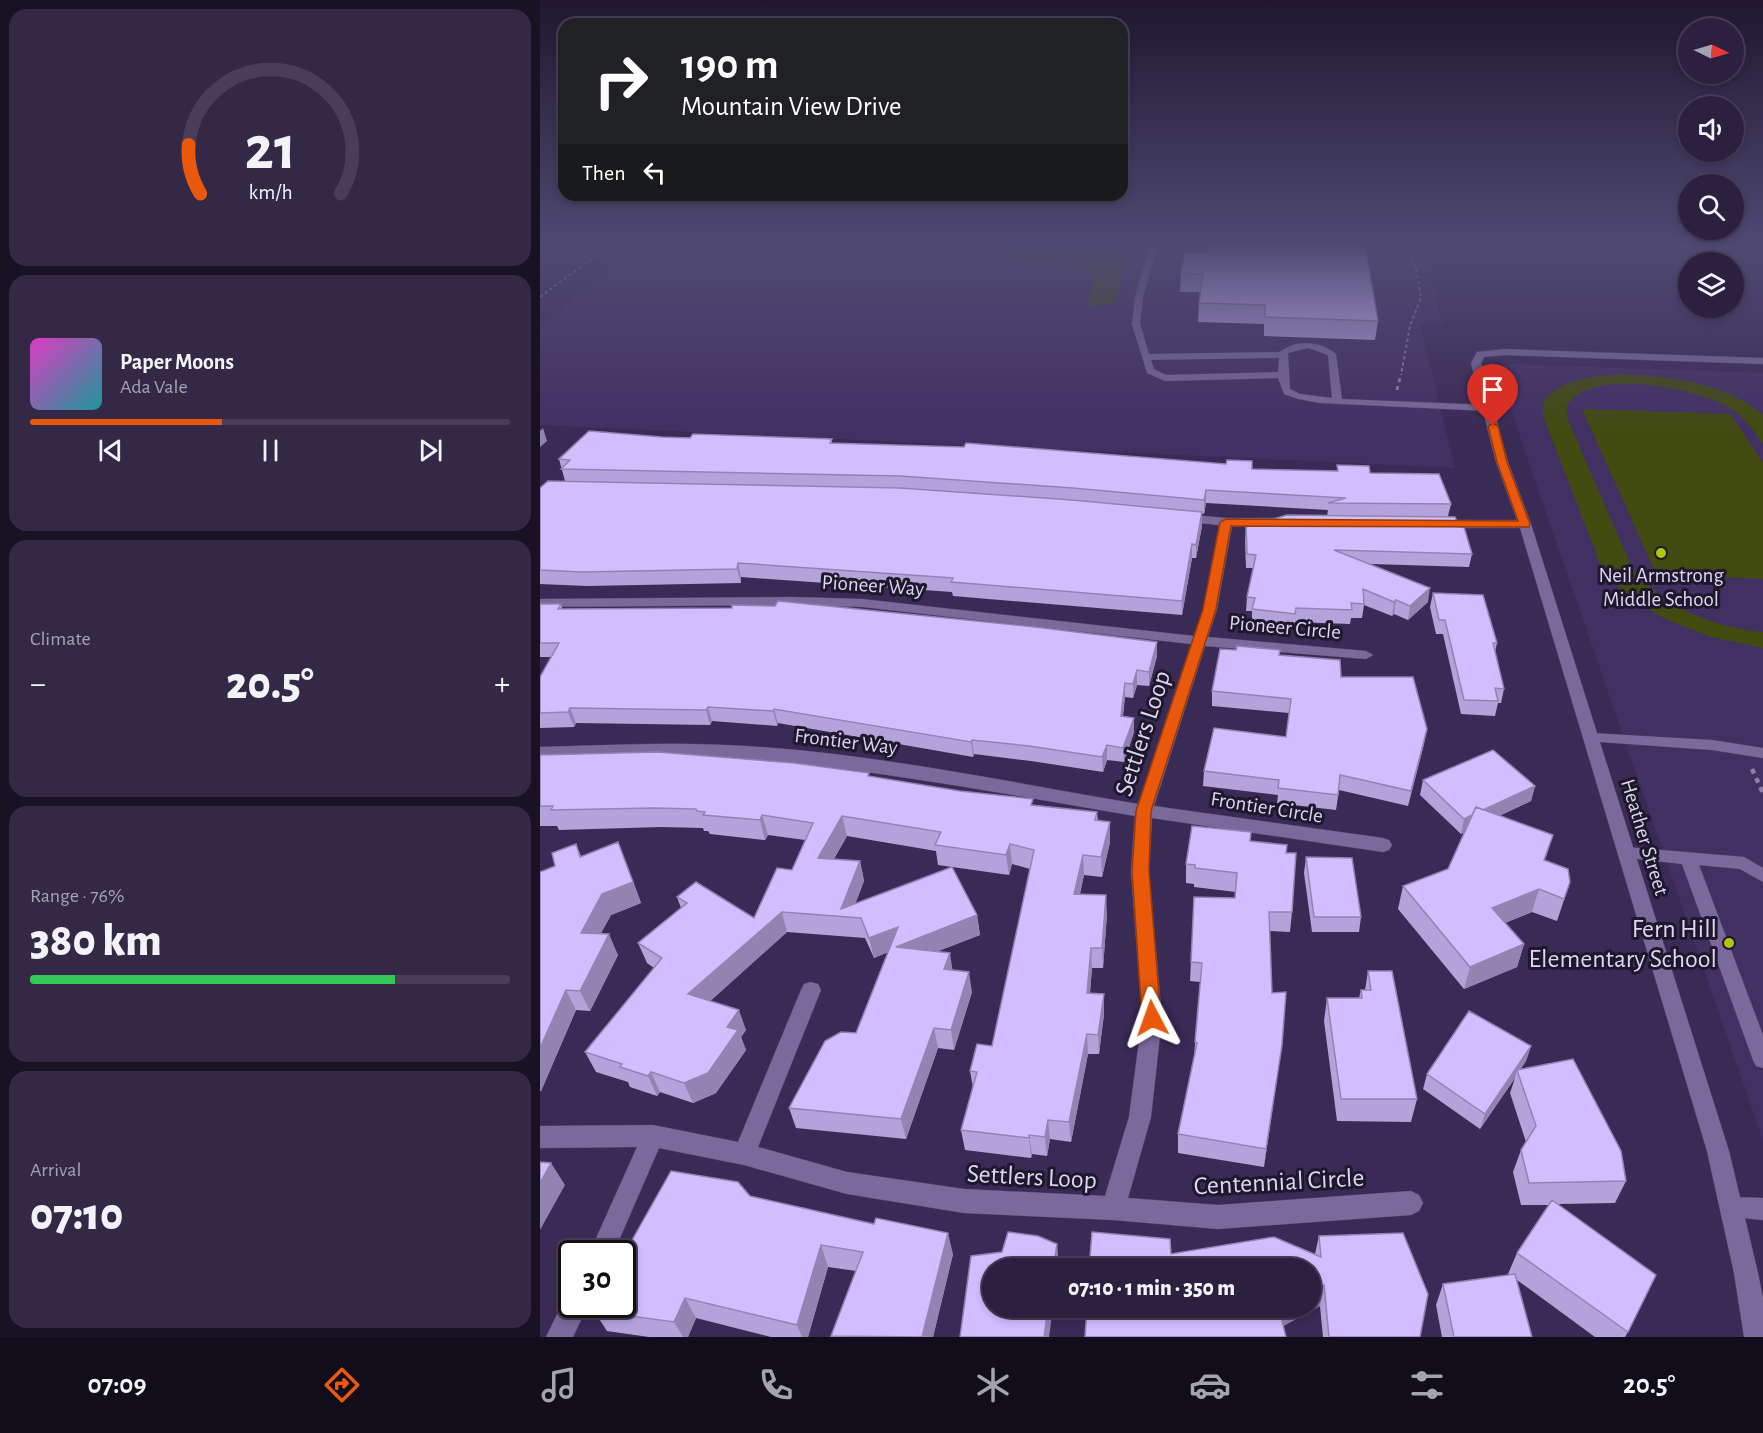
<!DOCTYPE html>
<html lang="en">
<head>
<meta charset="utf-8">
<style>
  body { margin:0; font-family:"Alegreya Sans",sans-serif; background:#342847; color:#f1f3f6; height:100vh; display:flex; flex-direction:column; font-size:22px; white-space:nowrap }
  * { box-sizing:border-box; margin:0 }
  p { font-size:20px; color:#a6a3b1 }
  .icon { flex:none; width:33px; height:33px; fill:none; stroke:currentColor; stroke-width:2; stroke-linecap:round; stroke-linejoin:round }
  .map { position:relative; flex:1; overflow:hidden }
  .panel { display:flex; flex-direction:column; gap:9px; padding:9px; background:#181223; width:540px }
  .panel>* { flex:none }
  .top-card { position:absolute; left:18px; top:18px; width:570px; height:183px; border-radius:18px; box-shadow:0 3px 9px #0003,0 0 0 2px #483e59; background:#202124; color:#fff; overflow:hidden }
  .needle { width:39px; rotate:95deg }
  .buttons { position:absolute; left:1138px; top:18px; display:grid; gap:12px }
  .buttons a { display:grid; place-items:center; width:66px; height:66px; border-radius:50%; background:#2c2040; box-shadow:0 3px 9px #0003,0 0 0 2px #483e59; font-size:30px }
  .speed { position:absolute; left:18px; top:1240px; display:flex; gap:12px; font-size:30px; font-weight:700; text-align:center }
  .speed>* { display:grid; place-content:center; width:78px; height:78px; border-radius:50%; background:#2c2040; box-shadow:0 3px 9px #0003,0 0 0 2px #483e59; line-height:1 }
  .speed .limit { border:3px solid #111; border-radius:9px; background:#fff; color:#111 }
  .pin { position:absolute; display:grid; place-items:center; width:51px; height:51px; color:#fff; margin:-62px -26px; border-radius:50% 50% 50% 0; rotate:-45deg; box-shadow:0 0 6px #0007 }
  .pin .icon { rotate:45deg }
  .me { position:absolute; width:66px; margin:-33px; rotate:356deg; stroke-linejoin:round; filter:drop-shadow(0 0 4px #0008) }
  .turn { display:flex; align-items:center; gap:21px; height:126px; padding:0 24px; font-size:27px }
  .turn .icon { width:78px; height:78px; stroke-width:2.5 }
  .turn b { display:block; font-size:42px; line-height:51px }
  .then { display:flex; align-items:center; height:57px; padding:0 24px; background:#0003; gap:12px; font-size:22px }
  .big { font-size:45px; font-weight:800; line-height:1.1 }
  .panel .card { flex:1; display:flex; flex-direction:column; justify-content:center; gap:9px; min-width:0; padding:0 21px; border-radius:18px; background:#342847 }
  .panel .dial { align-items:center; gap:0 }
  .dial svg { height:156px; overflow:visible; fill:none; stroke:#483e59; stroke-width:7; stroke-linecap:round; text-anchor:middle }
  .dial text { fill:#f1f3f6; stroke:none }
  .song { display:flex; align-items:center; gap:18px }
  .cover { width:72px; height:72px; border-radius:9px; background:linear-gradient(135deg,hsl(310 70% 55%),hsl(180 70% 35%)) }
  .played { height:6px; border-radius:3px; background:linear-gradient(90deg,#ea580c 40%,#483e59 40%) }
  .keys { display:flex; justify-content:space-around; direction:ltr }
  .heat { display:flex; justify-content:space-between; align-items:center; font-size:33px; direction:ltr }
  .charge { height:9px; border-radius:4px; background:linear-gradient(90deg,#34c759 76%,#483e59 0) }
  .trip { position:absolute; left:442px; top:1258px; width:339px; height:60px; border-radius:30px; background:#2c2040; box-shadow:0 3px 9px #0003,0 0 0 2px #483e59; font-weight:800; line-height:60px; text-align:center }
  .menu { display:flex; height:96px; justify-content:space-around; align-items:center; background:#120d1a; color:#a6a3b1 }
  .menu .icon { width:42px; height:42px }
  .menu .selected { color:#ea580c }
  .menu b { font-size:27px; color:#f1f3f6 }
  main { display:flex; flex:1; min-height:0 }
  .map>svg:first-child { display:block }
  .built { fill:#433063 }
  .green { fill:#414b0f }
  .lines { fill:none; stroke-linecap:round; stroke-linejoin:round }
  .service-casing { stroke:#53446a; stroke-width:1 }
  .minor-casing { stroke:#53446a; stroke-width:1 }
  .path-far2 { stroke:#8d81a4; stroke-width:2; stroke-dasharray:3 3; stroke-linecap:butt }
  .path-far1 { stroke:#8d81a4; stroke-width:3; stroke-dasharray:4 4; stroke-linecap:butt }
  .path { stroke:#8d81a4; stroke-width:4.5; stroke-dasharray:5 5; stroke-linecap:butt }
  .service { fill:#7a6a9b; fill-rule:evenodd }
  .minor { fill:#7a6a9b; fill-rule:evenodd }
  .wall { fill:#b4a3db }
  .shaded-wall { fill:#9284b2 }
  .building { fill:#d1bdff; stroke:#9284b2; stroke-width:1.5 }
  .route { fill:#ea580c; stroke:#983908; stroke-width:1.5 }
  .poi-dot { fill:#adc60e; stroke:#1e182c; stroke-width:2 }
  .labels { text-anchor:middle; stroke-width:6; stroke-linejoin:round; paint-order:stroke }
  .poi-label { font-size:21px; fill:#ded6f1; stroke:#1e182c }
  .street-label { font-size:21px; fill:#ded6f1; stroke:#1e182c }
  .near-street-label { font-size:26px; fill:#ded6f1; stroke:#1e182c }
  .near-poi-label { font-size:26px; fill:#ded6f1; stroke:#1e182c; text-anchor:end }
</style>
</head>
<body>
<main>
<section class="panel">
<div class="card dial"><svg viewBox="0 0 100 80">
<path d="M14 69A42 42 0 1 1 86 69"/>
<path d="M14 69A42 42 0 0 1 8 44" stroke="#ea580c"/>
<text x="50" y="56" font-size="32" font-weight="700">21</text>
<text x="50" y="72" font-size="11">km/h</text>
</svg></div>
<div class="card">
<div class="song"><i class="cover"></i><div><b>Paper Moons</b><p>Ada Vale</p></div></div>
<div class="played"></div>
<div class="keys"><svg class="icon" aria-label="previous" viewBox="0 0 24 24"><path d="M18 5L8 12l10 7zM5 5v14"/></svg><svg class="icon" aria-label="pause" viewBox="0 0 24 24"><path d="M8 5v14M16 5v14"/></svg><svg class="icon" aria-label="next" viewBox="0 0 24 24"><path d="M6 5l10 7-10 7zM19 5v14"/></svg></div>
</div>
<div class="card"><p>Climate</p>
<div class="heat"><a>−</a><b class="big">20.5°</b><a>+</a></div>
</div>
<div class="card"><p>Range · 76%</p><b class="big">380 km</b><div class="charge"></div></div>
<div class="card"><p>Arrival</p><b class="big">07:10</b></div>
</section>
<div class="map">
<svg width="1223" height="1337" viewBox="0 0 1223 1337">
  <rect width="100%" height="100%" fill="#3a2a56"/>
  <path class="built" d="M104,245L881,246L903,324H880L915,468L0,425V325Z
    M972,364L1223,373V1141L959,376L964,366Z"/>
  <path class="green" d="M469,245H592L574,304L547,306L553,284L550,272L521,266H484L470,260Z
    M1075,374C1124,376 1185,381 1223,415V444C1215,432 1207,421 1196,412C1166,389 1069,371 1037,395C1033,397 1030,402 1027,405V418L1093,570C1127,608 1172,627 1223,632V648L1171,637L1123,618L1085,594L1062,569L1003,416L1004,400C1027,378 1045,378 1075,374Z
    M1042,409L1190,414L1223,463V579L1116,574Z"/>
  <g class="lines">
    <g class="service-casing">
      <path id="service" d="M610,245H618L603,297L600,324L609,354L740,352C754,339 782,341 796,354L802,399L948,405L953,408L948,411L780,403L758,399L744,394L738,378L625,381L607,373L592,324L595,297ZM768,348L788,355L792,398L760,394L750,389L748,353ZM739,358L738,372L626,375L614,369L611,360Z
        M1051,733L1172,740L1223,748V758L1172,750L1046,741L1044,738L1046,735Z
        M1086,847L1204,857L1223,868V882L1200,869L1159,865L1223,1035V1068L1216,1066L1213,1060L1142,864L1080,857L1078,853L1080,849Z
        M1191,1197L1223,1198V1220L1191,1217L1183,1214L1180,1207L1183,1200Z"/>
    </g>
    <g class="minor-casing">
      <path id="minor" d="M965,349L1223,358V364L965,355L944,357L941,363L968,462L991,524L1189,1151L1218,1273L1223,1298V1337H1204L1194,1273L1167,1151L980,528H899L893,524L899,520H977L956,462L931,363L937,352Z
        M641,514L686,518H743L749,522L743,526H692L677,609L668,637L826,651L833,655L826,659L665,646L614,806L843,838L849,840L852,845L849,850L843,852L612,818L609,871L622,1018L611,1117L588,1198L678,1205L871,1191L879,1195L883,1203L879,1211L871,1215L678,1229L573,1220L424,1213L307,1194L204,1165L119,1148L73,1254H49L97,1147L0,1148V1126L113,1125L198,1142L261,990L264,984L271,982L278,984L281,990L218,1147L307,1172L424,1189L565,1196L589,1117L602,1018L591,871L595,816C448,791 303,763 154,755C104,752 51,757 0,759V747C50,746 100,743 151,744C301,746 450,779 598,804L651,644L322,607L253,605L0,607V599L253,597L322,599L654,636L663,609L679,525L637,521L635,518L637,515Z
        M32,1294V1305H48L33,1337H6L26,1296Z"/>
    </g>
    <path class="path-far2" d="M860,245L871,256L876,268L881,297L870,326L861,375
      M0,297L70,245"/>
    <path class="path-far1" d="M857,390L861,374"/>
    <path class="path" d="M1212,769L1223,793"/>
    <use href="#service" class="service"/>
    <use href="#minor" class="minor"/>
  </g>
  <path class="wall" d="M645,253L838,321L835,340L724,336V324L658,322L659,303L660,292H640L641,273Z
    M122,437L292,439V443L712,469L797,471V465L830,473L911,504L908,516L919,527L932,554L929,567L831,564L888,602L868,620L854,614L852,616L824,605L822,618H811L810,624L755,622L754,628L712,623V611H706L707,597L713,568H706L705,541L706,527L787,516L788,510L666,503L664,514L662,513V526L656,558H652L642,615L413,596L412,592L201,577V583L47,586L0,584V488L25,481L19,459Z
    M893,593L957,643L955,652L964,689L961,703H958L955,716L921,714L903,634H896L890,607Z
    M0,604H21L22,609L617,656L609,686L597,685L593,698L585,697L583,716L594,718V732L584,762L567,760L563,772L491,761L434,754L433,757L238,723L237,726L172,721L170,725L36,723L34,727L0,728V677L11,657H0Z
    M739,655L801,677L884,744L868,806L799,790L796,810L737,803L738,795L663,786L664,771L746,737L749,713L672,706V691Z
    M0,755L330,776L494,805L557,812L558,821L570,822V842L562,877L544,875L540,894L567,914L563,968H552L550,993L564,994V1014L559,1054H548L531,1142L510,1139L507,1156L492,1154L491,1158L425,1150L421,1130L433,1088L430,1071L452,1046L490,869L472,864L469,875L398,865L396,851L307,836L294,859L320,861L324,881L315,904L437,915L440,935L398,951L413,970L432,992L414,1050L398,1048L366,1139L256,1128L249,1108L316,1033L348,952L334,958L325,938L247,932L170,1001L206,1030L201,1037L206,1050L176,1093L153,1103L120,1092L117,1096L90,1087L88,1082L56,1072L45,1052L114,968L107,963L98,943L141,908L137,897L214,918L252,870L265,840L228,835L225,840L170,834L168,831H164L163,828L121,827L19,830L17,826H0Z
    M883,780L995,786L991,801L959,816L1005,860L1030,882L1017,921L992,912L965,923L984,944L977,967L924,989L858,909L863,886L908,869L924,832L921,834L880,795Z
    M710,841L746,853L752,912L750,932L729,931L732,993L739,1064L724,1167L638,1153V1134L654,1057L660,982L650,981L654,897L695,898L696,892L654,887V884L646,883V864Z
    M36,844L41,856L86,862L101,903L71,915L60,934L78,955L50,1011L36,1010L1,1091H0V872L15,866Z
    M766,857L821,917L819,932H772L764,873Z
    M828,971L877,1099L871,1122L797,1121L784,1021L787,998H819L821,990H825Z
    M991,1046L986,1061L980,1070L1086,1181L1075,1203L1019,1204L1088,1332L1085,1337H1055L977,1280L992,1337H902L896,1305L903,1284L970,1275L968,1274L977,1253L1009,1205H981L973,1172L981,1150L986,1142L970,1093L975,1078L940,1129L883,1089L887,1074Z
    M210,1196L413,1254L393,1337H291L316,1271L288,1267L268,1337H231L156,1318L148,1337H109L67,1331L54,1311Z
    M779,1236L880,1337H783L780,1306L743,1326L631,1254H775Z"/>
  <path class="shaded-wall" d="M3,428L7,441L0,447V431Z
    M666,490V503L664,514V500Z
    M662,512V526L656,558V545Z
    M652,544V558L642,615V601Z
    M198,563L201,577V583L197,569Z
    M890,588L888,602L868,620L870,606Z
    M856,600L854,614L852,616L854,602Z
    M617,642V656L609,686V672Z
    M597,670V685L593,698V684Z
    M585,683V697L581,731V716Z
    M168,707L172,721L170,725L166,710Z
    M30,708L36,723L34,727L28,712Z
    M234,709L238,723L237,726L233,711Z
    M594,718V732L584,762L583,748Z
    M887,729L884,744L868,806L871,791Z
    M432,740L434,754L433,757L431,742Z
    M567,745V760L563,772L562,757Z
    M995,786L991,801L921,834L924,819Z
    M222,815L228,835L225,840L220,820Z
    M302,816L307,836L283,877L278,858Z
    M570,822V842L562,877L561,857Z
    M1013,835L1006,857L997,883L1004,860Z
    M78,842L101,903L71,915L50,954L41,933Z
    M470,844L472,864L469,875L466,855Z
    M543,855L544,875L535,914L534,894Z
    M320,861L324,881L310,918L301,909Z
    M999,889L992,912L946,930L952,908Z
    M566,895L567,914L563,968L562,948Z
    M242,912L247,932L156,1014L148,994Z
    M437,915L440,935L360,966L356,949L334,958L329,938L358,927Z
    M69,934L78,955L50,1011L40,991Z
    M984,944L977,967L924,989L930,967Z
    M551,948L552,968L548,1013L547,993Z
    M410,953L413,973L404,969Z
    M429,972L432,992L414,1050L411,1030Z
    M26,990L36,1010L1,1091L0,1089V1048Z
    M564,994V1014L559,1054L558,1035Z
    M199,1010L206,1030L201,1037L206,1050L176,1093L153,1103L144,1083Z
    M394,1028L398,1048L366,1139L361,1119Z
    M547,1034L548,1054L531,1142L529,1122Z
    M742,1045L739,1064L724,1167L726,1149Z
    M991,1046L986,1061L978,1073L977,1070L975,1078L940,1129L945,1114Z
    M111,1072L120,1092L117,1096L108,1076Z
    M508,1120L510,1139L507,1156L505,1137Z
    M489,1135L492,1154L491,1158L489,1138Z
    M11,1163L25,1185L0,1230V1183Z
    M408,1233L413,1254L393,1337H382Z
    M517,1244L519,1265L518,1269H513Z
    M281,1245L288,1267L268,1337H262L257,1325Z
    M784,1285L780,1306L736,1330L739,1309L741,1308H771V1292Z
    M145,1298L156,1318L148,1337H143L134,1322Z
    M508,1308H513L509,1337H504Z"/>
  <path class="building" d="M669,245H825L838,321L725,317V305L659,303L663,274L641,273L645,253H668Z
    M49,431L122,437L150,438L153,434L292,439L290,443L424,447L426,443L686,464L687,460L712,461V469L798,471L797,465L829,466L830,473L899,474L911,504L788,503L806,498L666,490L664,500L533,488L360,476L21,469L30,460L19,459Z
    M8,481L360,488L532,500L662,512L656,545L652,544L642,601L411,582L413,578L198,563L197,569L42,572L0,570V488Z
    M747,515L915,517L919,527H924L932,554L794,550L890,588L870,606L856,600L854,602L823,589L824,604L811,603L812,610L756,608L755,614L712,609L715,598L707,597L716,555L707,554L706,527Z
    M893,593L943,595L957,643H953L964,689L955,688L958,701L924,700L905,620H899Z
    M238,601L495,627L617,642L609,672L597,670L593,684L585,683L581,716L594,718L583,748L567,745L562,757L489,746L432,740L431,742L234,709L233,711L168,707L166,710L30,708L28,712L0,713V677L19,643H0V604H21L18,609L192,608V605L235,606Z
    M697,646L740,650L739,655L800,660L801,677H873L887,729L871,791L800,775L798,795L738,788L739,780L664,771L674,728L746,737L751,699L672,691L680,649L696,650Z
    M953,750L995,786L943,810L936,807L932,815L924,819L883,780Z
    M117,752L254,763L329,773L328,776L420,791L493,799L491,805L557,812L555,820L570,822L561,857L543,855L534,894L566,895L562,948H551L547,993L564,994L558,1035L547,1034L529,1122L508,1120L505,1137L489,1135V1138L421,1130L437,1072L430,1071L437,1044L452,1046L494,850L470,844L466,855L395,845L401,832L302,816L278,858L320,861L301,909L412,867L437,915L356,947L410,953L404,969L429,972L411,1030L394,1028L361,1119L249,1108L285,1041L301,1032L316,1033L358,927L329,938L321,918L242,912L148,994L199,1010L187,1027L198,1030L168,1073L144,1083L111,1072L108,1076L80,1067L82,1064L45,1052L122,958L98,943L147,903L137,897L156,882L214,918L237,868L252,870L273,823L222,815L220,820L163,815L165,812L157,811L156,809L114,808L11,810L13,806H0V755Z
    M936,807L1013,835L1004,860L1028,869L1030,882L1024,899L999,889L952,908L984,944L930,967L863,886L908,869Z
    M652,826L711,832L710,841L747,845L746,853H756L752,912H729L732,993L746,992L742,1045L726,1149L638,1134L657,1043L655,1042L662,963L651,962L654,897L695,898L697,873L655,868V865L646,864Z
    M78,842L93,882L62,894L41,933L69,934L40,991L26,990L0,1048V872L15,866L12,853L36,844L40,857Z
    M766,857L812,858L821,917H774Z
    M828,971H852L877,1099H801L787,998H822L821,990H831Z
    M929,1011L991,1046L945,1114L887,1074Z
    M1033,1059L1081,1151L1086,1181L989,1183L981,1150L996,1126L977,1070Z
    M0,1162L11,1163L0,1183Z
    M131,1171L198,1182L210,1196L334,1224L336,1218L408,1233L382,1337L291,1336L323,1252L281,1245L257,1325L145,1298L134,1322L54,1311L57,1305H82V1258Z
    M1012,1200L1116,1275L1088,1332L977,1253Z
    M468,1232L498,1236L517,1244L513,1269H453V1308H508L504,1337H420L431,1256L462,1252Z
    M552,1232L630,1239L631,1254L734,1237L781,1257L779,1236L863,1233L888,1294L880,1337H789L784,1285L771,1292V1269H549Z
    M975,1274L992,1337H914L903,1284Z
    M547,1308H741L739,1309L746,1337H545Z"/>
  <linearGradient id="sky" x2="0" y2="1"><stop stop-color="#20172f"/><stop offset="0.57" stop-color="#4f4a73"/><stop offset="1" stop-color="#4f4a73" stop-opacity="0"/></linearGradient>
  <rect width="1223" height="432" fill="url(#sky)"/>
  <path class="route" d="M953,423L958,426L967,462L990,524L989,527L691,526L676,609L611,811L609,871L621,1018L618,1024L612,1027L605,1024L602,1018L592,871L596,811L663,609L680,522L686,519L978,521L957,462L948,426Z"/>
  <g class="poi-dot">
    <circle cx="1121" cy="553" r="6"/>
    <circle cx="1189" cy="943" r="6"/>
  </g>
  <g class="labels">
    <g class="poi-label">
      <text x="1121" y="582">Neil Armstrong<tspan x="1121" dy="24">Middle School</tspan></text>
    </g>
    <g class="street-label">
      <text transform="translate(333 585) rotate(4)" y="7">Pioneer Way</text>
      <text transform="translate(745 627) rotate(5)" y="7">Pioneer Circle</text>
      <text transform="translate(306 741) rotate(7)" y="7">Frontier Way</text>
      <text transform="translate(727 807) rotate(9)" y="7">Frontier Circle</text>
      <text transform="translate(1105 837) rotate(73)" y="7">Heather Street</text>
    </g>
    <g class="near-street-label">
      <text transform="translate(602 733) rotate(-72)" y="9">Settlers Loop</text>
      <text transform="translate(492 1176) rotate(3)" y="9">Settlers Loop</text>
      <text transform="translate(739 1181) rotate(-3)" y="9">Centennial Circle</text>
    </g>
    <g class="near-poi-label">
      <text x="1177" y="937">Fern Hill<tspan x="1177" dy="30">Elementary School</tspan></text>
    </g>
  </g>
</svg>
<div class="buttons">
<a><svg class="needle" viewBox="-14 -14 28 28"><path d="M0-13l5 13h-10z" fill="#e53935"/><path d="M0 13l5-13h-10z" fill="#a6a3b1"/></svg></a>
<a><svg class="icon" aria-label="sound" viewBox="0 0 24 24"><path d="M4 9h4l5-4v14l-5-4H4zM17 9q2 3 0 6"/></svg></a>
<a><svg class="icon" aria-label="search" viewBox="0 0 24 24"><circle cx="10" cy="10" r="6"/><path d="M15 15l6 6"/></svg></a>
<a><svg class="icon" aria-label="layers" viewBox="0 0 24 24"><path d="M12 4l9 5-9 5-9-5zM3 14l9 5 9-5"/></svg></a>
</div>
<div class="speed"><div class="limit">30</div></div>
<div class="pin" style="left:953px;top:426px;background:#d93025"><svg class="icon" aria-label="arrive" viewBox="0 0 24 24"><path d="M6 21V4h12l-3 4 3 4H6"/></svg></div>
<svg class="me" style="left:612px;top:1018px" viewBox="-20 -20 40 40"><path d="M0-17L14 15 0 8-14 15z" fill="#ea580c" stroke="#fff" stroke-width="4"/></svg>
<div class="trip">07:10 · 1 min · 350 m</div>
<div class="top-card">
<div class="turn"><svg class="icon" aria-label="right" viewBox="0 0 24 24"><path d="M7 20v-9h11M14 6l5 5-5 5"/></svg><div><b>190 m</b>Mountain View Drive</div></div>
<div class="then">Then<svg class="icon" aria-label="left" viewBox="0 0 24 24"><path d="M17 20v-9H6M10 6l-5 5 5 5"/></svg></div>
</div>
</div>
</main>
<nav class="menu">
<b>07:09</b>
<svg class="icon selected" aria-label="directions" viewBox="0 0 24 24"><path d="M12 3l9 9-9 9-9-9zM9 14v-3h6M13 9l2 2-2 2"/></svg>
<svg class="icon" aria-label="music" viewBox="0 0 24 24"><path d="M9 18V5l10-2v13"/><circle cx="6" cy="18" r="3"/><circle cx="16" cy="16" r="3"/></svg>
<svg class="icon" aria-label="phone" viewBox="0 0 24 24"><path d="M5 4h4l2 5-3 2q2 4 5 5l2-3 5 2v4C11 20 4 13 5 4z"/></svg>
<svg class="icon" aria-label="climate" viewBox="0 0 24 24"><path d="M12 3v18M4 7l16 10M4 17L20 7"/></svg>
<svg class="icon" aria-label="car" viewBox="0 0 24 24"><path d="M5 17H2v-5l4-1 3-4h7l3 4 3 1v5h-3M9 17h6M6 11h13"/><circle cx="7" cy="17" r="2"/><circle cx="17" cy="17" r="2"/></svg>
<svg class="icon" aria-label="filters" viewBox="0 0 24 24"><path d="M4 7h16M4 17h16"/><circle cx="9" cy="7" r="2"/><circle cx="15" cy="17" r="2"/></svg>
<b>20.5°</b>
</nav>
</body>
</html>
